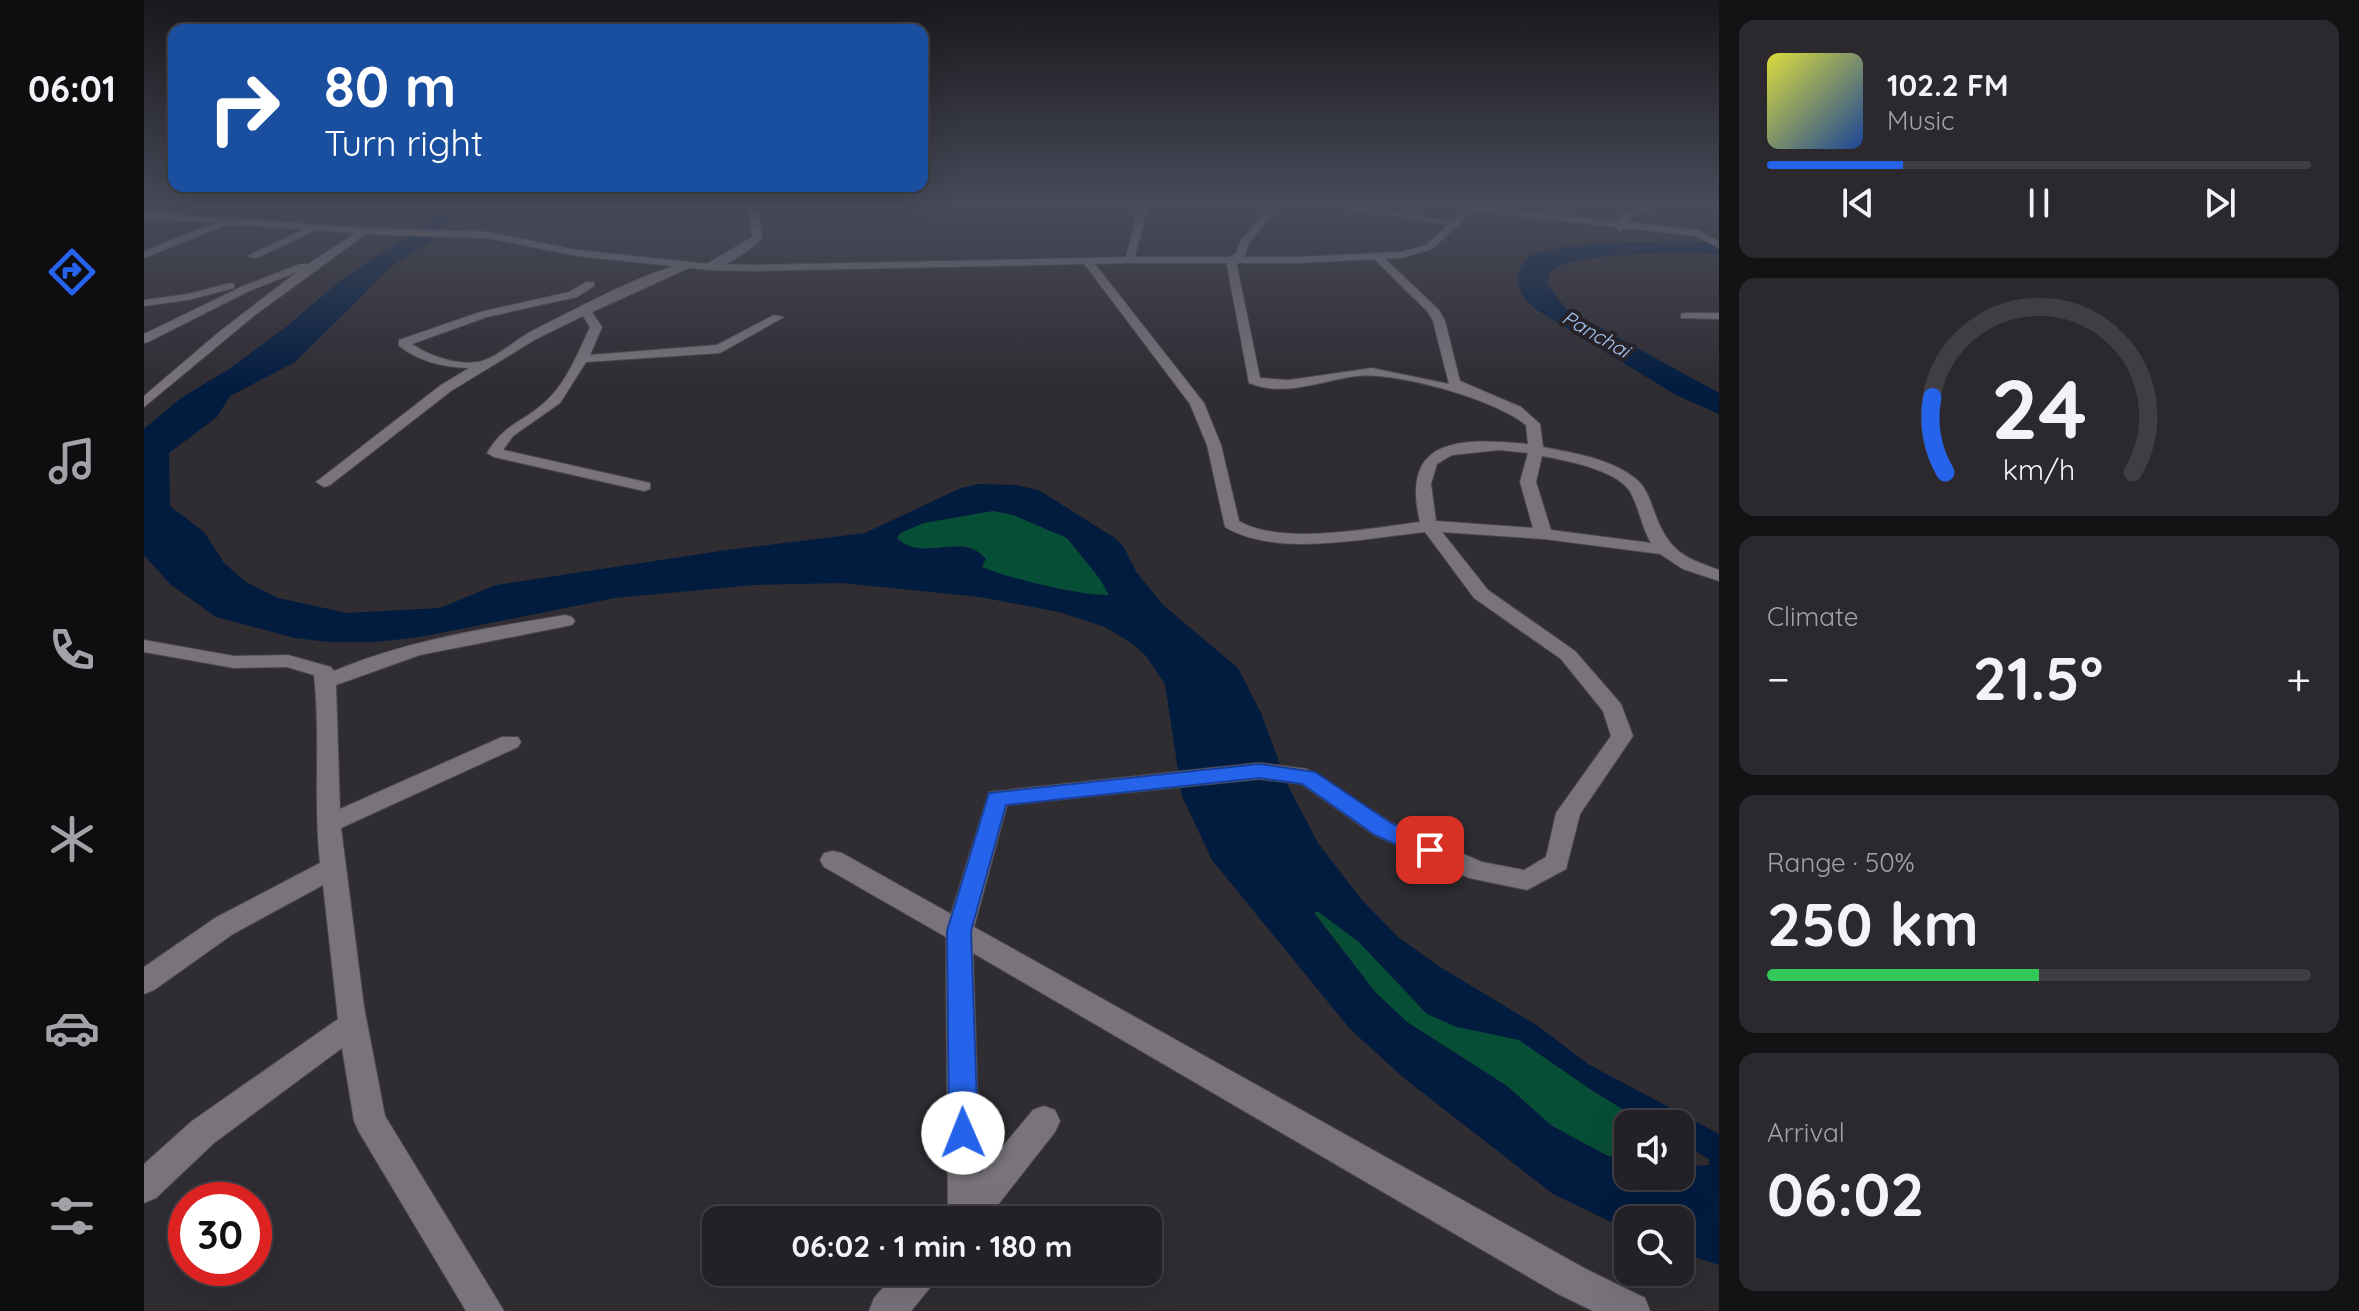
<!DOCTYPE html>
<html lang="en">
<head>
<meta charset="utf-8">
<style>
  body { margin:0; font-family:Quicksand,sans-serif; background:#2b292e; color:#f1f3f6; height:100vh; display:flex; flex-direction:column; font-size:30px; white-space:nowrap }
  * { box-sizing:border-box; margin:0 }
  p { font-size:26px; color:#a3a3a7 }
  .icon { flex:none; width:44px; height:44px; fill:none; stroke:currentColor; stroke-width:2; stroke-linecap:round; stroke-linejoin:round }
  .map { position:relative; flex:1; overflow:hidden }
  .drawer { display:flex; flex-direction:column; gap:20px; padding:20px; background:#131215; width:640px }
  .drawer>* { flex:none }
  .hud { position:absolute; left:24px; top:24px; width:760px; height:168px; border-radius:16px; box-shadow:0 8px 32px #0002,0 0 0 2px #403e43; background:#1a4fa0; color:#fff; overflow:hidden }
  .tools { position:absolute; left:1470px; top:1110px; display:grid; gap:16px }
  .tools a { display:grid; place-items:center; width:80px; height:80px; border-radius:16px; background:#232126; box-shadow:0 8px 32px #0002,0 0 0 2px #403e43; font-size:40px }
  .speed { position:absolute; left:24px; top:1182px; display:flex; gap:16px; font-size:40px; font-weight:700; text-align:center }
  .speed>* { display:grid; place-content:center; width:104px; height:104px; border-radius:50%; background:#232126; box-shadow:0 8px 32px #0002,0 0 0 2px #403e43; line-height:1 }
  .speed .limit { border:12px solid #d22; background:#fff; color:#111 }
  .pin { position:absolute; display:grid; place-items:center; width:68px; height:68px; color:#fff; margin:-34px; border-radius:16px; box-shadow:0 4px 12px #0006 }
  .me { position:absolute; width:88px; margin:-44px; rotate:359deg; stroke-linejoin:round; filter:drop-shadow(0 0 6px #0008) }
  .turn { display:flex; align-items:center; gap:28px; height:168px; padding:0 24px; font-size:36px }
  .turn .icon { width:104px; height:104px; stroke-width:2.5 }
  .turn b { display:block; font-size:56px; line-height:68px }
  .big { font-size:60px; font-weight:700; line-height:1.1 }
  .drawer .tile { flex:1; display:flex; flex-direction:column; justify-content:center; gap:12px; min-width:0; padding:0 28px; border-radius:16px; background:#2b292e }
  .drawer .dial { align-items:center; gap:0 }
  .dial svg { height:208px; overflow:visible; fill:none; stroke:#403e43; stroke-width:7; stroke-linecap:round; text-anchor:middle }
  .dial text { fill:#f1f3f6; stroke:none }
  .song { display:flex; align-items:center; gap:24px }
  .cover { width:96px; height:96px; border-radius:12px; background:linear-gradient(135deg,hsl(60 70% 55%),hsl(220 70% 35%)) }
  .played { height:8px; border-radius:4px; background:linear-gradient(90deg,#2563eb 25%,#403e43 25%) }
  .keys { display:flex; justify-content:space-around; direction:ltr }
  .heat { display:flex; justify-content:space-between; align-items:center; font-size:44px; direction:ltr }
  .charge { height:12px; border-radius:6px; background:linear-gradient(90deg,#34c759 50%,#403e43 0) }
  .trip { position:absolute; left:558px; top:1206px; width:460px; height:80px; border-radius:16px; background:#232126; box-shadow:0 8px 32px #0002,0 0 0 2px #403e43; font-weight:700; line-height:80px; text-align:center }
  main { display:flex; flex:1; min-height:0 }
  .dock { display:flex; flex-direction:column; width:144px; justify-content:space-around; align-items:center; background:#0e0d0f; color:#a3a3a7 }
  .dock .icon { width:56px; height:56px }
  .dock .active { color:#2563eb }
  .dock b { font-size:36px; color:#f1f3f6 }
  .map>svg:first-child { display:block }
  .green { fill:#074e36 }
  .water { fill:#021c40; fill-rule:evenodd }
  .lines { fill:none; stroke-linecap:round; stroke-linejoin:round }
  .minor-casing { stroke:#4b484d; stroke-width:2 }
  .tertiary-casing { stroke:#4b484d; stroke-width:2 }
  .minor { fill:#79747c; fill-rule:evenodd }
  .tertiary { fill:#79747c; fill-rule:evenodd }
  .route { fill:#2563eb; stroke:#184099; stroke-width:2 }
  .labels { text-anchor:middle; stroke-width:8; stroke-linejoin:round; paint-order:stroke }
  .far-water-label { font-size:20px; font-style:italic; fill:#a5c6f4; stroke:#262228 }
</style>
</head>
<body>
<main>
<nav class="dock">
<b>06:01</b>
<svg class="icon active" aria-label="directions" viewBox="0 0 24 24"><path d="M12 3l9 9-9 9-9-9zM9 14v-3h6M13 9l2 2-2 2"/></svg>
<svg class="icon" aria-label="music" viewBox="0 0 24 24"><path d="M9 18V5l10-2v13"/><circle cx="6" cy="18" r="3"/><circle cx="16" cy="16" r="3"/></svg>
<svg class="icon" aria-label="phone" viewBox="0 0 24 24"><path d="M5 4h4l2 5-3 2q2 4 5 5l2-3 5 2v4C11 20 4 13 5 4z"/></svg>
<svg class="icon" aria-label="climate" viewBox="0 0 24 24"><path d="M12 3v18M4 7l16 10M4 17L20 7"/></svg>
<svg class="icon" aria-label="car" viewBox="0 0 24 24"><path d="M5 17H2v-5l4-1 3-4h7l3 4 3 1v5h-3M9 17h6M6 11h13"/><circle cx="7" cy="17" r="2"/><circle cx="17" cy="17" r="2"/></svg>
<svg class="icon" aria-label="filters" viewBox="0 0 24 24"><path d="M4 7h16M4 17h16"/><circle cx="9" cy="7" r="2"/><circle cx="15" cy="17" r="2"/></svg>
</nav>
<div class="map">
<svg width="1575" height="1311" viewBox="0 0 1575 1311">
  <rect width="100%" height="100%" fill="#2f2c32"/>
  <path class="green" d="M849,511L869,515L923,538L956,579L965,595C936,596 865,579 838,567L841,559C819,530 779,564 753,538C762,521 829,512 849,511Z
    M1173,910L1215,942L1283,1014L1375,1040L1449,1091L1503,1124H1484V1162L1462,1155L1408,1126L1363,1086L1263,1022L1232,993L1170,912Z"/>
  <path class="water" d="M50,205H310L319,206L327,212L291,231L287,242L249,265L151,362L86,396L73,417L25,453L26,506L60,532L80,563L102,582L134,598L203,613L296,608L352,585L576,551L721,533L817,488L835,484L873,485L896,491L971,538L979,546L993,573L1019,605L1094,668L1117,713L1144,786L1174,843L1217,899L1254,937L1296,967L1394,1026L1444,1064L1575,1134V1265L1536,1252V1220H1484V1230L1409,1194L1261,1079L1206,1029L1068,860L1038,796L1021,684L1002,656L989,644L961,627L915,612L836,597L698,583L610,585L471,598L276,637L231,642H185L151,638L72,617L26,584L0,555V429L37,398L85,369L143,326L196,281L287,219C262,203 151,216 116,216C105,215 115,215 105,212C88,205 67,210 50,205ZM849,511L869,515L923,538L956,579L965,595C939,596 863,578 838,567L842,559C819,530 779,564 753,538L756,533L780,523ZM1173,911L1215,942L1283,1014L1313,1027L1375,1040L1449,1091L1503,1124H1536V1142L1565,1159V1165L1536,1167V1176H1484V1162L1462,1155L1408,1126L1363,1086L1263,1022L1232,993L1170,913Z
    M1575,242V254C1541,253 1426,250 1405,274L1403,284L1422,309L1575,393V414L1532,395L1396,312C1385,304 1373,293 1374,278C1375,270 1378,261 1385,257C1414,239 1537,241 1575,242Z"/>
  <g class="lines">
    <g class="minor-casing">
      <path id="minor" d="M605,205H613L618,238C606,251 579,270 561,269V265L608,237Z
        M1001,205H1009L1002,214L990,260L981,262L993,213Z
        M1128,205H1136L1105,243L1101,256L1092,261L1116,378L1145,380L1228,368L1305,384L1289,321L1284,312L1228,257L1237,255L1295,310L1301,321L1316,381L1377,407L1396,424L1399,447C1429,453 1469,459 1492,479C1502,487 1506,500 1510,511C1524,550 1538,557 1575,570V581L1539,569L1516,554L1400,539L1298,532L1344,590L1431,651L1477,704L1489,736L1436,814L1422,869L1383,890L1325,878L1230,835L1157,784L1115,779L863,805L830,927L1440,1268L1501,1298L1506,1311H1449L1414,1294L829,953L836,1174L889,1110L900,1106L911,1110L916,1121L911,1132L842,1220H804L802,937L680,867L676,860L680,853L689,851L698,853L807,914L845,792L1115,763L1163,769L1248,823L1338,862L1380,870L1402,857L1412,813L1467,736L1459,711L1417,659L1330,598L1281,532C1223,538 1132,558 1081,527L1063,445L1046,404L938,261L947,259L1060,403L1077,445L1095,521C1138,546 1227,528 1276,522C1255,435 1319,438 1384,444L1382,425C1352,400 1254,372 1214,376C1178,380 1141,398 1105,383L1082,260L1092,253L1097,240ZM1355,450L1384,453L1376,482L1389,528L1292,521L1287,484L1293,464L1308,455ZM1398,456C1421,460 1471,470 1485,490C1495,506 1497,526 1507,543L1407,530L1392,482Z
        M1181,205H1201L1318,223L1313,226Z
        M1327,205L1474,222C1481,209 1500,205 1514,205L1486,218L1483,222L1553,230L1575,241V248L1551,236L1480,228L1475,232L1472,227L1324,210Z
        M89,216L92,221L0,258V251Z
        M172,224L175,229L112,258L103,256Z
        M218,229L226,231L111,315L0,407V396L75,332L153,272L105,291L4,342L0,343V334L97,287L156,264H164Z
        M543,262L548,265L547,267L448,312L458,327L446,355L573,345L630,315L640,317L576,353L442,362L416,403L369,436L359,450L506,483V489L500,491L350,457L343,453C361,423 376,424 400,403C422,384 434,353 446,327L439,316L392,339L307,391L186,485L180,487L172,482L297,385L325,368C299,367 276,362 255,346V340L336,312L425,292L442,282H450V286L433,297L343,317L268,344C285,356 317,367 338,361C355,356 371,340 386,332C436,307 489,277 543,262Z
        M86,283L90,284V288L44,300L0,306V300L44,294Z
        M1541,313H1575V319L1537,318V314Z
        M421,615L428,617L431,621L428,625L276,655L192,685L196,809L358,737H374L377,742L374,747L197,828L220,1007L241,1116L360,1311H322L215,1132L210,1121L198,1048L70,1143L12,1198L0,1203V1164L48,1121L194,1019L179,885L89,934L10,990L0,994V967L71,918L176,863C169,800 177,737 170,675L143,667L90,668L0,652V640L90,656L144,655L187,667L190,671C263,640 343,628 421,615Z
        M753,1272H795L789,1284L767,1311H725L730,1298Z"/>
    </g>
    <g class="tertiary-casing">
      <path id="tertiary" d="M1326,205H1335L1288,249L1257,258L1153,263H985L612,271L565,270L434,256L343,238L221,234L0,218V212L221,228L343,232L434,250L565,264L612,265L985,257H1153L1256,252L1282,245Z"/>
    </g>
    <use href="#minor" class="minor"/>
    <use href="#tertiary" class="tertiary"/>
  </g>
  <linearGradient id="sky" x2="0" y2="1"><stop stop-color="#1a181c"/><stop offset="0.53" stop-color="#474b5a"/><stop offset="1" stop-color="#474b5a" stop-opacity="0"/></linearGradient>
  <rect width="1575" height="388" fill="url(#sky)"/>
  <path class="route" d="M1115,764L1171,772L1247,823L1294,844L1297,850L1294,856L1286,858L1278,856L1231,835L1158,784L1115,778L862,805L827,931L834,1133L829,1143L819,1147L809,1143L805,1133L803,931L845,793Z"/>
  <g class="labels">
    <g class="far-water-label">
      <text transform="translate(1452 334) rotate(30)" y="7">Panchai</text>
    </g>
  </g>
</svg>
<div class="tools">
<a><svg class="icon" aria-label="sound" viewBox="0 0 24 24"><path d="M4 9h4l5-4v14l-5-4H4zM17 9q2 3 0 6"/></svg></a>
<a><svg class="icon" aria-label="search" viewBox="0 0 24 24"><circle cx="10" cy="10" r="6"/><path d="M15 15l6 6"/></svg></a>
</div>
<div class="speed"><div class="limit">30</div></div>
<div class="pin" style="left:1286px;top:850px;background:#d93025"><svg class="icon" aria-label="arrive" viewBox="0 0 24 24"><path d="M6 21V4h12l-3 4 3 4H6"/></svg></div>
<svg class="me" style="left:819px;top:1133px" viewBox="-20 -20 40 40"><circle r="19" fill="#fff"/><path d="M0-13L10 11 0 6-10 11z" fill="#2563eb"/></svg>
<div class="trip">06:02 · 1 min · 180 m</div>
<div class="hud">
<div class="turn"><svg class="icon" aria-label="right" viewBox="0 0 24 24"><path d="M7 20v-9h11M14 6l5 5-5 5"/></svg><div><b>80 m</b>Turn right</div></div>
</div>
</div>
<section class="drawer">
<div class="tile">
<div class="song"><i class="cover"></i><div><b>102.2 FM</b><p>Music</p></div></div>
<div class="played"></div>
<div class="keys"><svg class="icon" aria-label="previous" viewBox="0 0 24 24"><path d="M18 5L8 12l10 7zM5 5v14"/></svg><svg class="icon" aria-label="pause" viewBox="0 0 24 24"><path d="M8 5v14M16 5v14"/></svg><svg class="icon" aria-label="next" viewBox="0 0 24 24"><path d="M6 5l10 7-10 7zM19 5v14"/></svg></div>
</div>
<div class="tile dial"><svg viewBox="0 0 100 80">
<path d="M14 69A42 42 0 1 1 86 69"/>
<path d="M14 69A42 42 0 0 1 9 40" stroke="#2563eb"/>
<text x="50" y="56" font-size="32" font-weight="700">24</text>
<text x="50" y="72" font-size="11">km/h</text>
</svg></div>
<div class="tile"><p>Climate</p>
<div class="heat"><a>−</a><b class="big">21.5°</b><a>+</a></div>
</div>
<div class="tile"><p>Range · 50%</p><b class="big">250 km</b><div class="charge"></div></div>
<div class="tile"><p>Arrival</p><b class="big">06:02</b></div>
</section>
</main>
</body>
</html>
